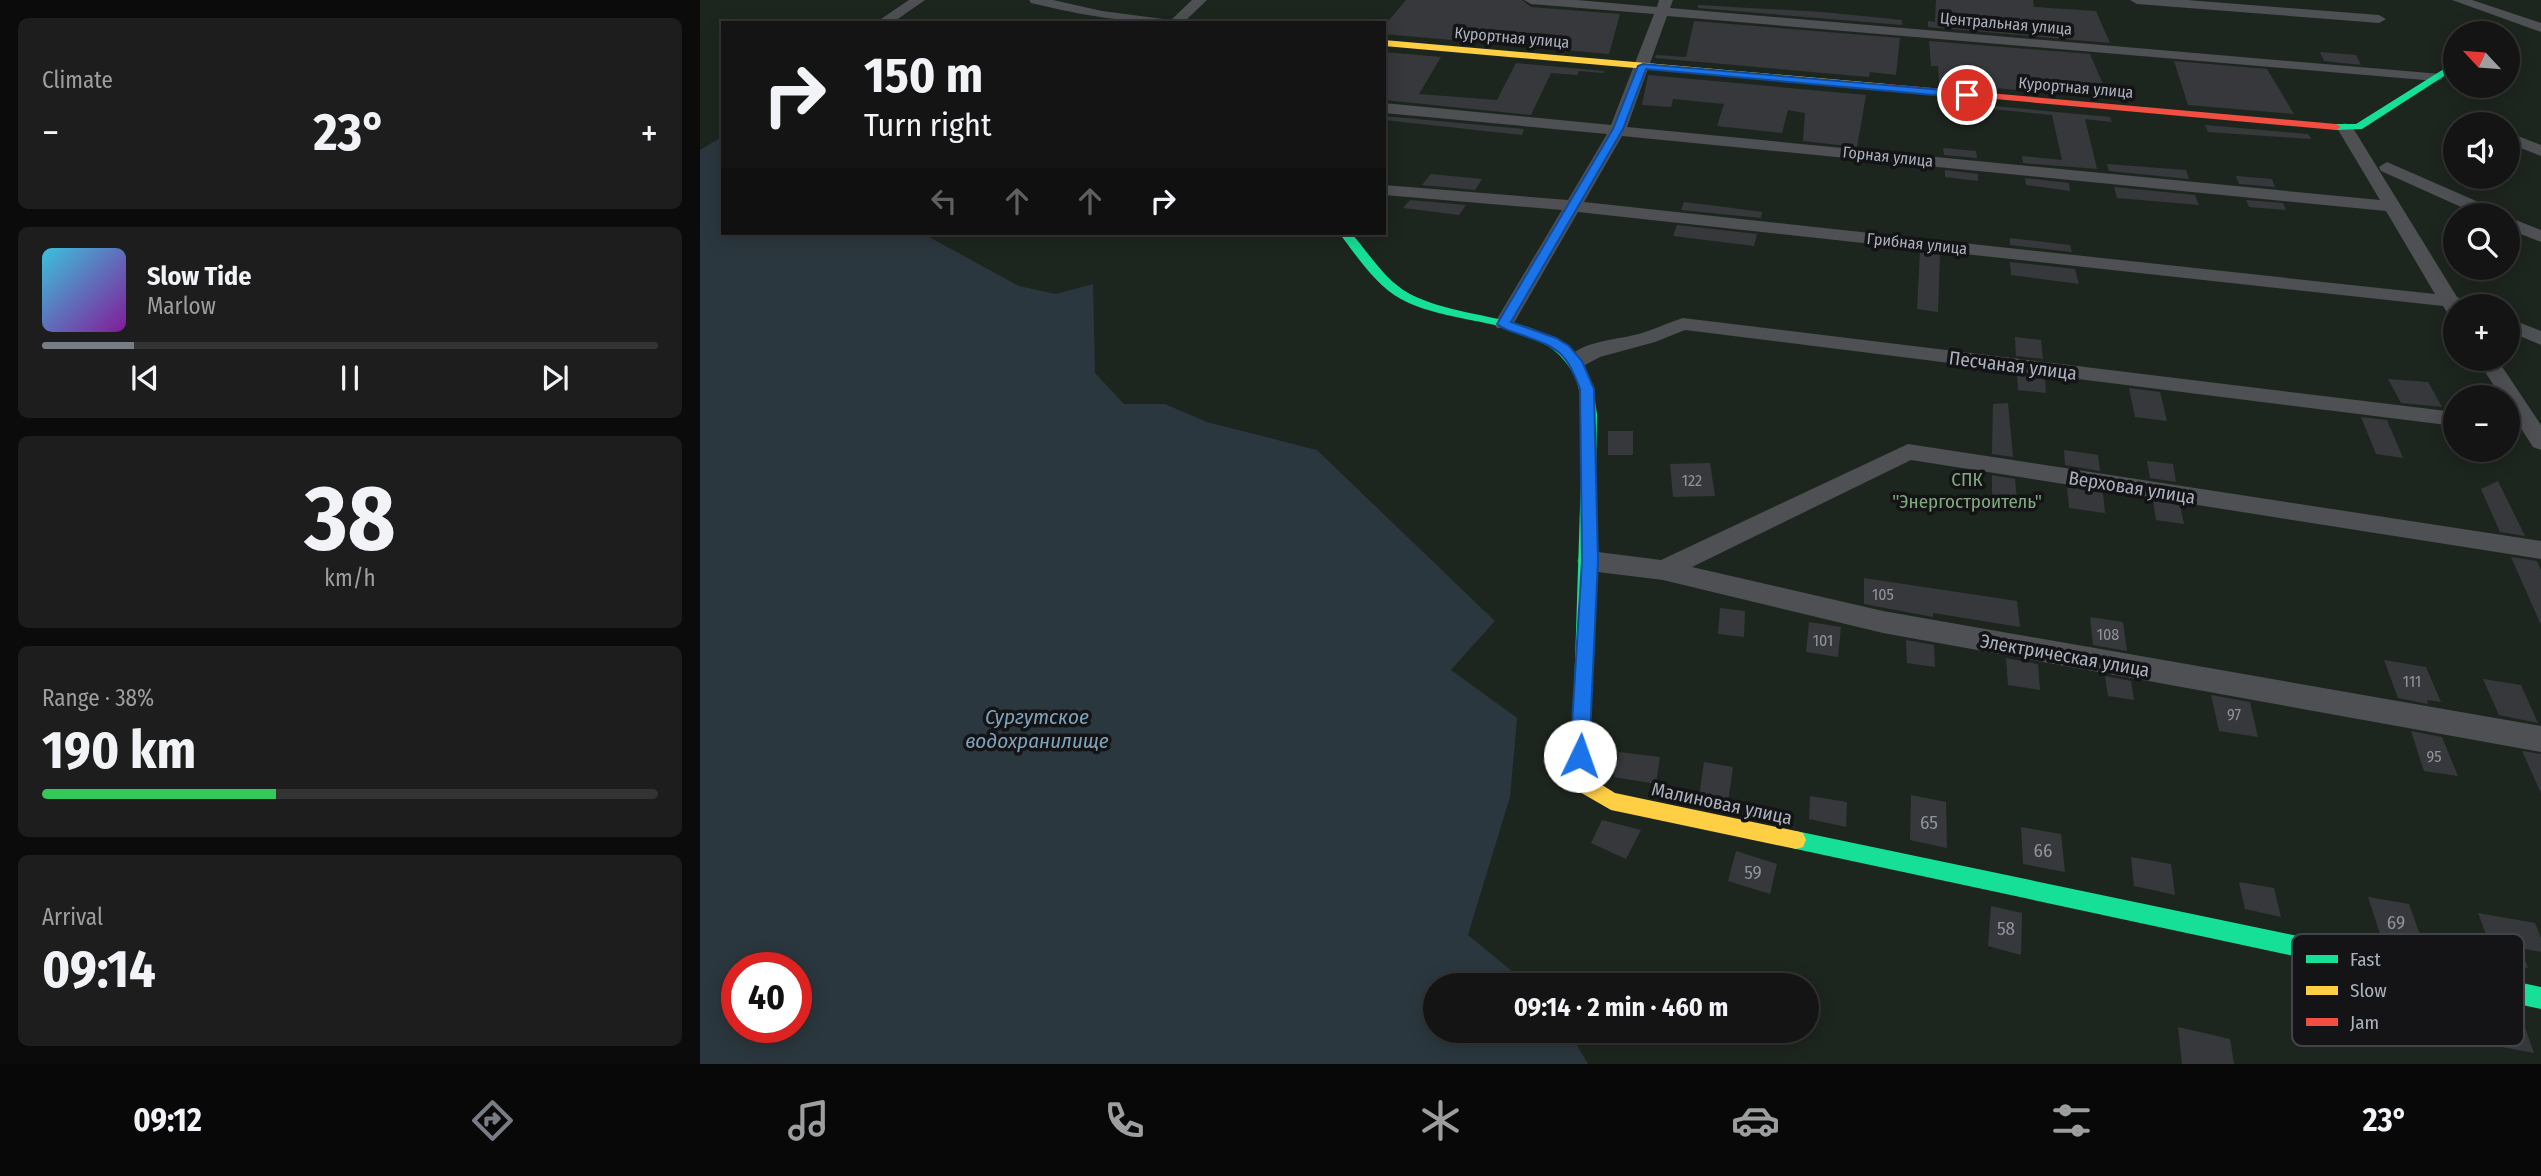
<!DOCTYPE html>
<html lang="en">
<head>
<meta charset="utf-8">
<style>
  body { margin:0; font-family:"Fira Sans Condensed",sans-serif; background:#1d1d1d; color:#f1f3f6; height:100vh; display:flex; flex-direction:column; font-size:26px; white-space:nowrap }
  * { box-sizing:border-box; margin:0 }
  p { font-size:23px; color:#9d9ea0 }
  .icon { flex:none; width:38px; height:38px; fill:none; stroke:currentColor; stroke-width:2; stroke-linecap:round; stroke-linejoin:round }
  .map { position:relative; flex:1; overflow:hidden }
  .drawer { display:flex; flex-direction:column; gap:18px; padding:18px; background:#0b0b0b; width:700px }
  .drawer>* { flex:none }
  .hud { position:absolute; left:21px; top:21px; width:665px; height:214px; border-radius:0px; box-shadow:0 4px 18px #0003,0 0 0 2px #333334; background:#141414; color:#f1f3f6; overflow:hidden }
  .needle { width:46px; rotate:296deg }
  .fabs { position:absolute; left:1743px; top:21px; display:grid; gap:14px }
  .fabs a { display:grid; place-items:center; width:77px; height:77px; border-radius:50%; background:#141414; box-shadow:0 4px 18px #0003,0 0 0 2px #333334; font-size:35px }
  .speed { position:absolute; left:21px; top:952px; display:flex; gap:14px; font-size:35px; font-weight:700; text-align:center }
  .speed>* { display:grid; place-content:center; width:91px; height:91px; border-radius:50%; background:#141414; box-shadow:0 4px 18px #0003,0 0 0 2px #333334; line-height:1 }
  .speed .limit { border:10px solid #d22; background:#fff; color:#111 }
  .pin { position:absolute; display:grid; place-items:center; width:60px; height:60px; color:#fff; margin:-30px; border:4px solid #fff; border-radius:50%; box-shadow:0 2px 7px #0007 }
  .me { position:absolute; width:77px; margin:-38px; rotate:3deg; stroke-linejoin:round; filter:drop-shadow(0 0 5px #0008) }
  .turn { display:flex; align-items:center; gap:24px; height:147px; padding:0 28px; font-size:32px }
  .turn .icon { width:91px; height:91px; stroke-width:2.5 }
  .turn b { display:block; font-size:49px; line-height:60px }
  .lanes { display:flex; align-items:center; height:66px; padding:0 28px; background:#0003; justify-content:center; gap:35px; direction:ltr }
  .lanes .off { opacity:.35 }
  .big { font-size:52px; font-weight:700; line-height:1.1 }
  .drawer .widget { flex:1; display:flex; flex-direction:column; justify-content:center; gap:10px; min-width:0; padding:0 24px; border-radius:10px; background:#1d1d1d }
  .drawer .dial { align-items:center; gap:0 }
  .dial b { font-size:91px; line-height:1 }
  .song { display:flex; align-items:center; gap:21px }
  .cover { width:84px; height:84px; border-radius:10px; background:linear-gradient(135deg,hsl(190 70% 55%),hsl(290 70% 35%)) }
  .played { height:7px; border-radius:4px; background:linear-gradient(90deg,#787c84 15%,#333334 15%) }
  .keys { display:flex; justify-content:space-around; direction:ltr }
  .heat { display:flex; justify-content:space-between; align-items:center; font-size:38px; direction:ltr }
  .charge { height:10px; border-radius:5px; background:linear-gradient(90deg,#34c759 38%,#333334 0) }
  .trip { position:absolute; left:723px; top:973px; width:396px; height:70px; border-radius:35px; background:#141414; box-shadow:0 4px 18px #0003,0 0 0 2px #333334; font-weight:700; line-height:70px; text-align:center }
  .menu { display:flex; height:112px; justify-content:space-around; align-items:center; background:#080808; color:#9d9ea0 }
  .menu .icon { width:49px; height:49px }
  .menu .selected { color:#787c84 }
  .menu b { font-size:32px; color:#f1f3f6 }
  main { display:flex; flex:1; min-height:0 }
  .map>svg:first-child { display:block }
  .green { fill:#1d261e; fill-rule:evenodd }
  .water { fill:#2b373e; fill-rule:evenodd }
  .building { fill:#37383b }
  .lines { fill:none; stroke-linecap:round; stroke-linejoin:round }
  .street { fill:#4e5054; fill-rule:evenodd }
  .fast { fill:#16e098; fill-rule:evenodd }
  .slow { fill:#ffcf43; fill-rule:evenodd }
  .jam { fill:#f24e42; fill-rule:evenodd }
  .route { fill:#1a73e8; stroke:#114b97; stroke-width:2 }
  .labels { text-anchor:middle; stroke-width:7; stroke-linejoin:round; paint-order:stroke }
  .far-street-label { font-size:16px; fill:#abb1bd; stroke:#141417 }
  .number-label { font-size:16px; fill:#8e939c }
  .street-label { font-size:19px; fill:#abb1bd; stroke:#141417 }
  .park-label { font-size:19px; fill:#81a980; stroke:#141417 }
  .near-number-label { font-size:19px; fill:#8e939c }
  .water-label { font-size:21px; font-style:italic; fill:#7fa3ba; stroke:#141417 }
  .key { fill:#141417; stroke:#414349; stroke-width:2 }
  .key-label { font-size:19px; fill:#abb1bd }
</style>
</head>
<body>
<main>
<section class="drawer">
<div class="widget"><p>Climate</p>
<div class="heat"><a>−</a><b class="big">23°</b><a>+</a></div>
</div>
<div class="widget">
<div class="song"><i class="cover"></i><div><b>Slow Tide</b><p>Marlow</p></div></div>
<div class="played"></div>
<div class="keys"><svg class="icon" aria-label="previous" viewBox="0 0 24 24"><path d="M18 5L8 12l10 7zM5 5v14"/></svg><svg class="icon" aria-label="pause" viewBox="0 0 24 24"><path d="M8 5v14M16 5v14"/></svg><svg class="icon" aria-label="next" viewBox="0 0 24 24"><path d="M6 5l10 7-10 7zM19 5v14"/></svg></div>
</div>
<div class="widget dial"><b>38</b><p>km/h</p></div>
<div class="widget"><p>Range · 38%</p><b class="big">190 km</b><div class="charge"></div></div>
<div class="widget"><p>Arrival</p><b class="big">09:14</b></div>
</section>
<div class="map">
<svg width="1841" height="1064" viewBox="0 0 1841 1064">
  <rect width="100%" height="100%" fill="#1a1a1b"/>
  <path class="green" d="M0,0H1841V1064H888L869,1031H1106V985H829L768,935L810,797L751,670L795,621L617,450L507,422L465,404H424L395,374L393,341L356,294L319,286L222,233H684V23H23V136L0,150ZM1755,33H1808V86H1755ZM1755,124H1808V177H1755ZM1755,215H1808V268H1755ZM1755,306H1808V359H1755ZM1755,397H1808V450H1755Z"/>
  <path class="water" d="M23,136V233H222L319,286L356,294L393,284L395,373L424,404H465L507,422L617,450L795,621L751,670L817,718L810,797L768,935L829,985H735V1031H869L888,1064H0V150ZM37,968H96V1027H37Z"/>
  <path class="building" d="M706,0H822L831,7L920,14L909,54L684,34V26Z
    M1236,0H1333L1334,7L1396,11L1410,43L1228,27V21L1235,22Z
    M998,5L1122,12L1202,20V25L998,8Z
    M994,21L1200,38L1196,75L1170,72L1169,77L955,58L956,55L986,57Z
    M1229,41L1390,54L1409,98L1239,83L1238,66H1231Z
    M684,52L741,57L719,94L797,100L816,63L904,71L903,73L879,71L877,75L851,73L831,115L684,100Z
    M1620,52L1656,55L1661,65L1624,61Z
    M1474,61L1567,69L1594,114L1488,105Z
    M948,75L1166,95L1157,147L1103,141L1105,113L1088,110L1082,133L1017,126L1024,104L973,99L971,107L942,105Z
    M1240,101L1410,117L1412,122L1385,119L1397,169L1323,163L1322,156L1362,160L1352,115L1240,104Z
    M684,116L824,129L822,135L684,120Z
    M1505,125L1608,134L1611,139L1508,132Z
    M1243,148L1276,151L1277,158L1244,155Z
    M1407,164L1486,170L1489,179L1409,171Z
    M1245,170L1278,174V181L1245,177Z
    M731,174L782,179L775,190L722,185Z
    M1536,176L1572,179L1575,187L1539,184Z
    M1325,178L1369,183L1370,191L1326,185Z
    M1414,187L1495,195L1499,205L1417,198Z
    M710,200L766,205L759,215L703,208Z
    M1546,200L1583,203L1586,210L1549,207Z
    M984,202L1017,206L1062,212L1061,218L981,210Z
    M977,225L1057,234L1054,246L973,236Z
    M1310,238L1370,245L1372,252L1310,245Z
    M1220,252L1240,254L1238,312L1217,309Z
    M1310,262L1375,269L1379,284L1311,275Z
    M1315,337L1341,340L1343,359L1316,356Z
    M1317,374L1345,377L1346,393L1318,390Z
    M1688,379L1728,382L1742,407L1701,403Z
    M1429,388L1460,392L1467,421L1435,417Z
    M1308,403L1313,457L1292,454L1293,404Z
    M1661,417L1687,420L1703,458L1676,454Z
    M908,431H933V455H908Z
    M1364,450L1398,455L1400,471L1365,465Z
    M1447,461L1473,464L1476,482L1450,478Z
    M1010,463L1015,496L973,497L970,464Z
    M1292,475L1315,479L1317,500L1292,495Z
    M1798,481L1825,536L1800,532L1781,489Z
    M1367,487L1403,493L1405,513L1369,508Z
    M1453,501L1480,505L1484,524L1456,520Z
    M1811,557L1837,561L1841,570V625Z
    M1164,578L1317,601L1320,627L1233,613V617L1164,604Z
    M1020,608L1045,611L1044,637L1018,634Z
    M1390,617L1423,622L1427,651L1393,645Z
    M1109,622L1141,627L1138,657L1106,652Z
    M1206,640L1234,645L1235,667L1207,663Z
    M1306,658L1338,664L1340,690L1308,685Z
    M1684,660L1726,667L1741,702L1727,700L1728,704L1698,698Z
    M1405,676L1431,681L1434,700L1408,696Z
    M1783,679L1821,685L1838,723L1799,715Z
    M1511,695L1550,702L1558,737L1519,731Z
    M1711,731L1742,737L1758,776L1724,771Z
    M1822,751L1841,754V793Z
    M919,752L960,757L956,784L914,777Z
    M1004,762L1033,767L1028,803L999,797Z
    M1211,795L1246,802L1247,848L1210,840Z
    M1110,796L1147,802L1146,827L1109,819Z
    M902,820L941,830L926,859L891,843Z
    M1321,827L1361,834L1365,872L1323,864Z
    M1036,851L1077,864L1070,894L1028,881Z
    M1431,857L1471,864L1475,895L1434,886Z
    M1539,882L1574,888L1581,917L1545,909Z
    M1668,897L1709,904L1724,946L1681,937Z
    M1291,906L1322,913L1321,955L1288,946Z
    M1778,913L1835,923L1841,938V952L1820,948L1828,968L1796,961Z
    M1770,1010L1823,1022L1834,1053L1780,1043Z
    M1478,1027L1530,1039L1534,1064H1482Z"/>
  <g class="lines">
    <path class="street" d="M209,0H225L192,23H175Z
      M329,0H353L402,11L471,20L492,0H507L483,23C427,23 385,16 331,3Z
      M824,0H877L957,7L959,0H973L970,8L1741,74L1743,77L1741,80L1736,81L967,16L927,127L1680,200L1637,128L1645,123L1653,128L1757,297L1769,302L1772,306H1755V316L1748,314L1743,306L878,212L811,328H797L794,324L862,210L684,195V185L868,200L907,134L684,113V103L911,125L954,14L831,4ZM922,136L1686,211L1735,294L884,202Z
      M1430,0H1487L1679,15L1686,19L1679,23L1437,4Z
      M1752,0H1772L1841,23V32Z
      M1767,116L1784,124H1761L1759,121L1761,118Z
      M1808,132L1841,145V156L1808,143Z
      M1687,162L1799,211L1802,215H1779L1681,171L1679,167Z
      M1808,217L1841,230V242L1808,229Z
      M983,318L1755,412V426L985,330L955,342L900,357L883,366H869L866,361C879,340 920,340 942,333C956,329 969,322 983,318Z
      M1808,318L1841,331V345L1808,331Z
      M1777,359H1797L1841,425V450L1833,447L1808,408V397H1801Z
      M1208,444L1841,541V559L1211,460L992,567L1183,611L1841,726V752L1183,633L963,580L890,571L881,568L877,561L881,554L890,551L961,560Z"/>
    <path class="fast" d="M1755,62V69L1662,129L1636,130L1631,127L1636,124H1656Z
      M639,233H651C670,254 684,280 710,294C770,325 855,309 889,377C894,388 895,402 897,414L892,693L889,698L883,701L877,698L874,693L883,414C881,402 880,388 875,377C845,314 755,329 701,299C675,285 657,256 639,233Z
      M1096,831L1841,987V1009L1096,849L1089,847L1086,840L1089,833Z"/>
    <path class="slow" d="M684,40L1187,84L1192,87L1187,90L684,46Z
      M883,685L889,688L892,693L889,756L894,780L915,793L1096,831L1103,833L1106,840L1103,847L1096,849L911,810L878,791L871,756L874,693L877,688Z"/>
    <path class="jam" d="M1187,84L1636,124L1641,127L1636,130L1184,89L1182,87Z"/>
  </g>
  <path class="route" d="M943,64L1267,92L1272,95L1267,98L946,69L923,129L811,322L856,338L869,346L882,361L894,389L898,561L889,756L887,762L880,765L873,762L870,756L882,561L880,389C866,352 859,348 822,335C814,332 804,330 797,324L913,129L938,66Z"/>
  <g class="labels">
    <g class="far-street-label">
      <text transform="translate(1306 23) rotate(5)" y="6">Центральная улица</text>
      <text transform="translate(812 37) rotate(5)" y="6">Курортная улица</text>
      <text transform="translate(1376 87) rotate(5)" y="6">Курортная улица</text>
      <text transform="translate(1188 156) rotate(6)" y="6">Горная улица</text>
      <text transform="translate(1217 243) rotate(6)" y="6">Грибная улица</text>
    </g>
    <g class="number-label">
      <text x="992" y="486">122</text>
      <text x="1183" y="600">105</text>
      <text x="1408" y="640">108</text>
      <text x="1123" y="646">101</text>
      <text x="1712" y="687">111</text>
      <text x="1534" y="720">97</text>
      <text x="1734" y="762">95</text>
    </g>
    <g class="street-label">
      <text transform="translate(1313 365) rotate(7)" y="7">Песчаная улица</text>
      <text transform="translate(1432 487) rotate(9)" y="7">Верховая улица</text>
      <text transform="translate(1365 655) rotate(10)" y="7">Электрическая улица</text>
      <text transform="translate(1022 803) rotate(12)" y="7">Малиновая улица</text>
    </g>
    <g class="park-label">
      <text x="1267" y="486">СПК<tspan x="1267" dy="22">"Энергостроитель"</tspan></text>
    </g>
    <g class="near-number-label">
      <text x="1229" y="829">65</text>
      <text x="1343" y="857">66</text>
      <text x="1053" y="879">59</text>
      <text x="1696" y="929">69</text>
      <text x="1306" y="935">58</text>
    </g>
    <g class="water-label">
      <text x="337" y="724">Сургутское<tspan x="337" dy="24">водохранилище</tspan></text>
    </g>
  </g>
  <rect x="1592" y="934" width="232" height="112" rx="10" class="key"/>
  <rect x="1606" y="955" width="32" height="8" fill="#16e098"/>
  <rect x="1606" y="986" width="32" height="9" fill="#ffcf43"/>
  <rect x="1606" y="1018" width="32" height="8" fill="#f24e42"/>
  <g class="key-label">
    <text x="1650" y="966">Fast</text>
    <text x="1650" y="997">Slow</text>
    <text x="1650" y="1029">Jam</text>
  </g>
</svg>
<div class="fabs">
<a><svg class="needle" viewBox="-14 -14 28 28"><path d="M0-13l5 13h-10z" fill="#e53935"/><path d="M0 13l5-13h-10z" fill="#9d9ea0"/></svg></a>
<a><svg class="icon" aria-label="sound" viewBox="0 0 24 24"><path d="M4 9h4l5-4v14l-5-4H4zM17 9q2 3 0 6"/></svg></a>
<a><svg class="icon" aria-label="search" viewBox="0 0 24 24"><circle cx="10" cy="10" r="6"/><path d="M15 15l6 6"/></svg></a>
<a>+</a>
<a>−</a>
</div>
<div class="speed"><div class="limit">40</div></div>
<div class="pin" style="left:1267px;top:95px;background:#d93025"><svg class="icon" aria-label="arrive" viewBox="0 0 24 24"><path d="M6 21V4h12l-3 4 3 4H6"/></svg></div>
<svg class="me" style="left:880px;top:756px" viewBox="-20 -20 40 40"><circle r="19" fill="#fff"/><path d="M0-13L10 11 0 6-10 11z" fill="#1a73e8"/></svg>
<div class="trip">09:14 · 2 min · 460 m</div>
<div class="hud">
<div class="turn"><svg class="icon" aria-label="right" viewBox="0 0 24 24"><path d="M7 20v-9h11M14 6l5 5-5 5"/></svg><div><b>150 m</b>Turn right</div></div>
<div class="lanes"><svg class="icon off" aria-label="left" viewBox="0 0 24 24"><path d="M17 20v-9H6M10 6l-5 5 5 5"/></svg><svg class="icon off" aria-label="ahead" viewBox="0 0 24 24"><path d="M12 20V5M6 11l6-6 6 6"/></svg><svg class="icon off" aria-label="ahead" viewBox="0 0 24 24"><path d="M12 20V5M6 11l6-6 6 6"/></svg><svg class="icon" aria-label="right" viewBox="0 0 24 24"><path d="M7 20v-9h11M14 6l5 5-5 5"/></svg></div>
</div>
</div>
</main>
<nav class="menu">
<b>09:12</b>
<svg class="icon selected" aria-label="directions" viewBox="0 0 24 24"><path d="M12 3l9 9-9 9-9-9zM9 14v-3h6M13 9l2 2-2 2"/></svg>
<svg class="icon" aria-label="music" viewBox="0 0 24 24"><path d="M9 18V5l10-2v13"/><circle cx="6" cy="18" r="3"/><circle cx="16" cy="16" r="3"/></svg>
<svg class="icon" aria-label="phone" viewBox="0 0 24 24"><path d="M5 4h4l2 5-3 2q2 4 5 5l2-3 5 2v4C11 20 4 13 5 4z"/></svg>
<svg class="icon" aria-label="climate" viewBox="0 0 24 24"><path d="M12 3v18M4 7l16 10M4 17L20 7"/></svg>
<svg class="icon" aria-label="car" viewBox="0 0 24 24"><path d="M5 17H2v-5l4-1 3-4h7l3 4 3 1v5h-3M9 17h6M6 11h13"/><circle cx="7" cy="17" r="2"/><circle cx="17" cy="17" r="2"/></svg>
<svg class="icon" aria-label="filters" viewBox="0 0 24 24"><path d="M4 7h16M4 17h16"/><circle cx="9" cy="7" r="2"/><circle cx="15" cy="17" r="2"/></svg>
<b>23°</b>
</nav>
</body>
</html>
